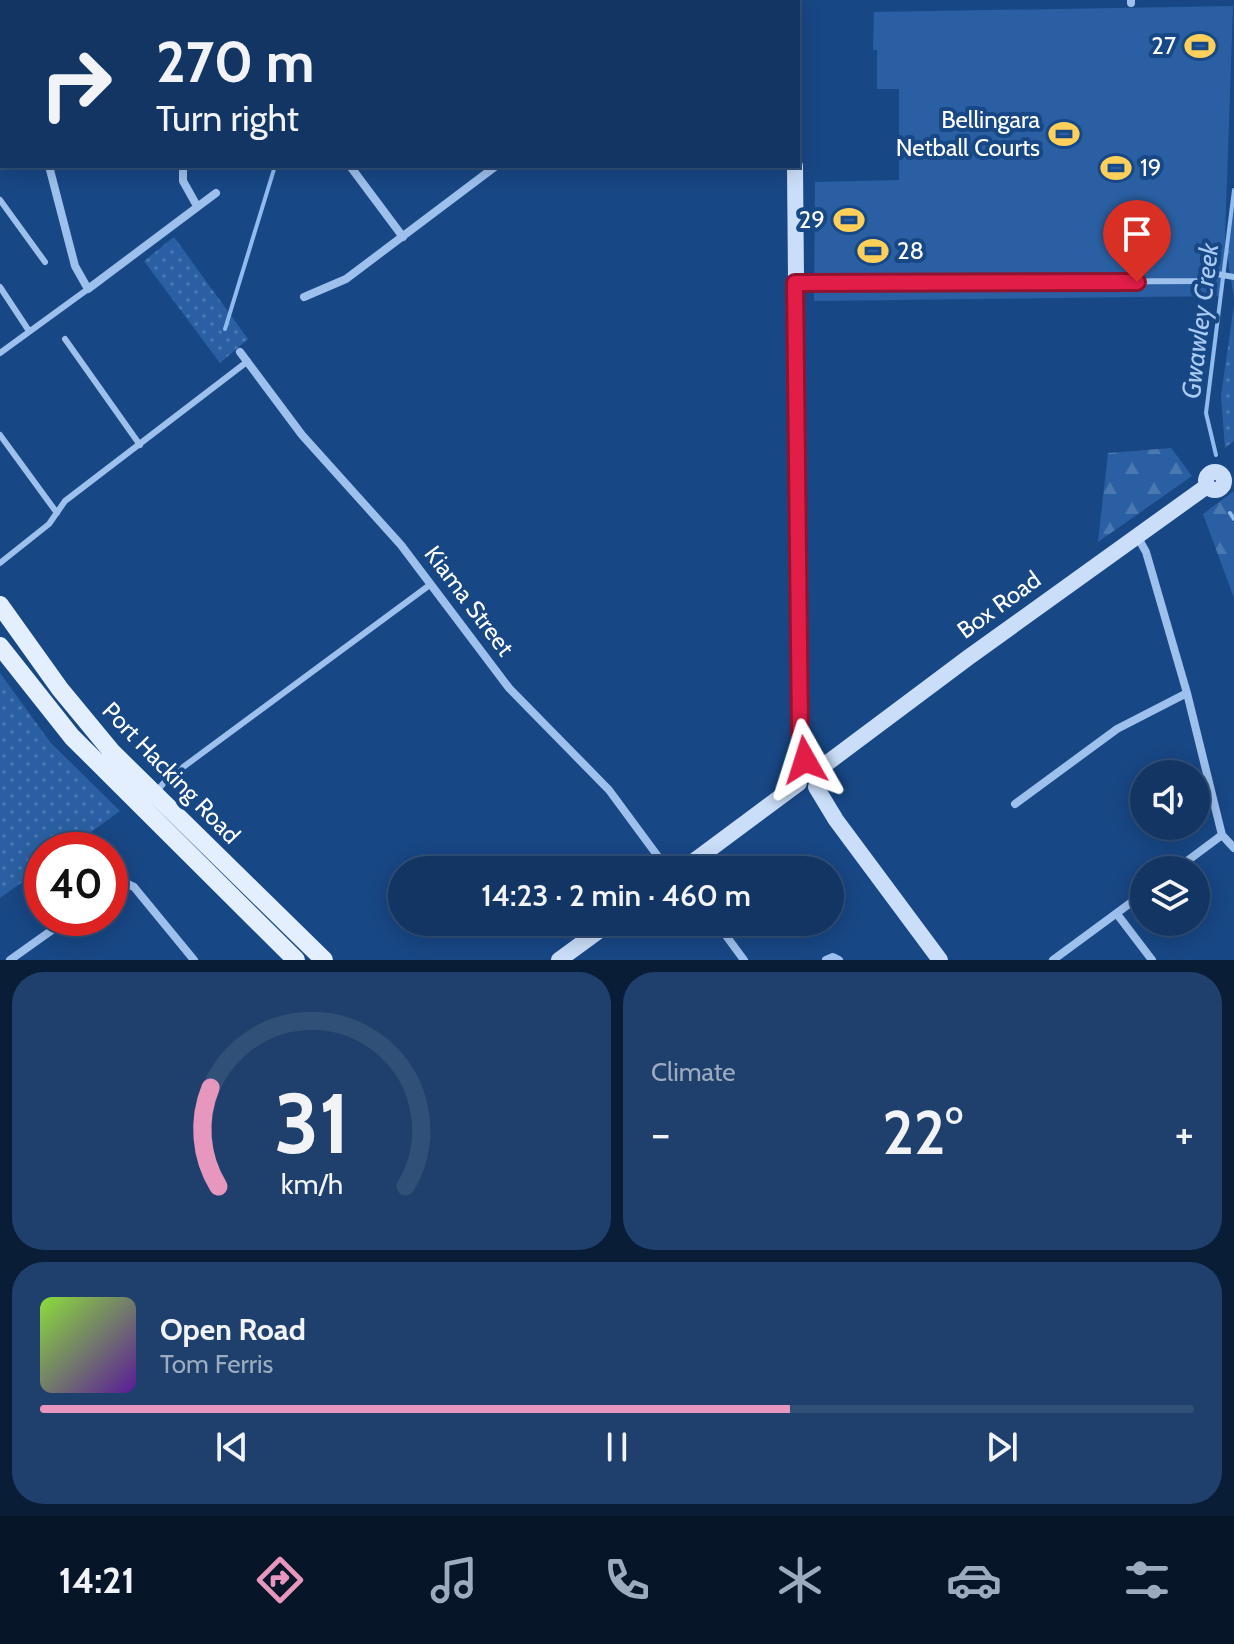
<!DOCTYPE html>
<html lang="en">
<head>
<meta charset="utf-8">
<style>
  body { margin:0; font-family:Cabin,sans-serif; background:#1f406d; color:#f1f3f6; height:100vh; display:flex; flex-direction:column; font-size:30px; white-space:nowrap }
  * { box-sizing:border-box; margin:0 }
  p { font-size:26px; color:#9cabbf }
  .icon { flex:none; width:44px; height:44px; fill:none; stroke:currentColor; stroke-width:2; stroke-linecap:round; stroke-linejoin:round }
  .map { position:relative; height:960px; overflow:hidden }
  .side { display:flex; flex-direction:column; gap:12px; padding:12px; background:#0a1d37; flex:1 }
  .side>* { flex:none }
  .hud { position:absolute; left:0px; top:0px; width:800px; height:168px; box-shadow:0 4px 20px #0003,0 0 0 2px #315078; background:#123564; color:#f1f3f6; overflow:hidden }
  .buttons { position:absolute; left:1130px; top:760px; display:grid; gap:16px }
  .buttons a { display:grid; place-items:center; width:80px; height:80px; border-radius:50%; background:#123564; box-shadow:0 4px 20px #0003,0 0 0 2px #315078; font-size:40px }
  .speed { position:absolute; left:24px; top:832px; display:flex; gap:16px; font-size:40px; font-weight:700; text-align:center }
  .speed>* { display:grid; place-content:center; width:104px; height:104px; border-radius:50%; background:#123564; box-shadow:0 4px 20px #0003,0 0 0 2px #315078; line-height:1 }
  .speed .limit { border:12px solid #d22; background:#fff; color:#111 }
  .pin { position:absolute; display:grid; place-items:center; width:68px; height:68px; color:#fff; margin:-82px -34px; border-radius:50% 50% 50% 0; rotate:-45deg; box-shadow:0 0 8px #0007 }
  .pin .icon { rotate:45deg }
  .me { position:absolute; width:88px; margin:-44px; rotate:354deg; stroke-linejoin:round; filter:drop-shadow(0 0 6px #0008) }
  .turn { display:flex; align-items:center; gap:28px; height:168px; padding:0 24px; font-size:36px }
  .turn .icon { width:104px; height:104px; stroke-width:2.5 }
  .turn b { display:block; font-size:56px; line-height:68px }
  .big { font-size:60px; font-weight:600; line-height:1.1 }
  .side .tile { flex:1; display:flex; flex-direction:column; justify-content:center; gap:12px; min-width:0; padding:0 28px; border-radius:32px; background:#1f406d }
  .side .dial { align-items:center; gap:0 }
  .dial svg { height:208px; overflow:visible; fill:none; stroke:#315078; stroke-width:7; stroke-linecap:round; text-anchor:middle }
  .dial text { fill:#f1f3f6; stroke:none }
  .song { display:flex; align-items:center; gap:24px }
  .cover { width:96px; height:96px; border-radius:12px; background:linear-gradient(135deg,hsl(90 70% 55%),hsl(270 70% 35%)) }
  .played { height:8px; border-radius:4px; background:linear-gradient(90deg,#e797bd 65%,#315078 65%) }
  .keys { display:flex; justify-content:space-around; direction:ltr }
  .heat { display:flex; justify-content:space-between; align-items:center; font-size:44px; direction:ltr }
  .side .tiles { flex:1; display:grid; gap:12px; grid-template-columns:1fr 1fr }
  .tile:last-child { grid-column:span 2 }
  .trip { position:absolute; left:388px; top:856px; width:456px; height:80px; border-radius:40px; background:#123564; box-shadow:0 4px 20px #0003,0 0 0 2px #315078; font-weight:600; line-height:80px; text-align:center }
  .tabs { display:flex; height:128px; justify-content:space-around; align-items:center; background:#071528; color:#9cabbf }
  .tabs .icon { width:56px; height:56px }
  .tabs .active { color:#e797bd }
  .tabs b { font-size:36px; color:#f1f3f6 }
  .map>svg:first-child { display:block }
  .forest { fill:url(#forest-firs) }
  .park { fill:url(#park-dots) }
  .pitch { fill:#2a60a3 }
  .lines { fill:none; stroke-linecap:round; stroke-linejoin:round }
  .stream { stroke:#90bbef; stroke-width:4 }
  .lane { stroke:#9dc0ed; stroke-width:6 }
  .street { stroke:#9dc0ed; stroke-width:8 }
  .secondary { stroke:#cadef9; stroke-width:16 }
  .primary { stroke:#e3eeff; stroke-width:18 }
  .route-casing { stroke:#92132f; stroke-width:20 }
  .route { stroke:#e11d48; stroke-width:14 }
  .labels { text-anchor:middle; stroke-width:8; stroke-linejoin:round; paint-order:stroke }
  .poi-label { font-size:24px; fill:#fff; stroke:#184785; text-anchor:end }
  .street-label { font-size:24px; fill:#fff; stroke:#184785 }
  .water-label { font-size:26px; font-style:italic; fill:#a9cbf4; stroke:#184785 }
</style>
</head>
<body>
<div class="map">
<svg width="1234" height="960" viewBox="0 0 1234 960">
  <defs>
    <pattern id="forest-firs" width="22" height="20" patternUnits="userSpaceOnUse" patternTransform="scale(2)"><rect width="22" height="20" fill="#2a60a3"/><path d="M5 1l3.5 6h-7zM16 11l3.5 6h-7z" fill="#4a78b1"/></pattern>
    <pattern id="park-dots" width="8" height="8" patternUnits="userSpaceOnUse" patternTransform="scale(2)"><rect width="8" height="8" fill="#2a60a3"/><path d="M2 2h.1M6 6h.1" fill="none" stroke="#4a78b1" stroke-width="1.8" stroke-linecap="round"/></pattern>
  </defs>
  <rect width="100%" height="100%" fill="#184785"/>
  <path class="forest" d="M1171,448L1192,476L1098,542L1108,453Z
    M1234,491V598L1203,514Z"/>
  <path class="park" d="M1234,202V298L1227,254L1230,208Z
    M174,237L248,339L220,363L144,261Z
    M1234,305V441L1225,448L1221,396Z
    M0,673L50,742L120,811L66,850H42V868L0,898Z"/>
  <path class="pitch" d="M1233,6L1223,296L814,301L815,182L899,180V89H877V50H873L874,12Z"/>
  <g class="lines">
    <path class="stream" d="M280,0V2
      M225,329L275,166
      M1216,455L1206,413L1234,190
      M1230,513L1234,519"/>
    <path class="lane" d="M0,46L2,44
      M0,200L45,262
      M799,283L1198,281L1217,274L1234,277
      M0,287L29,331
      M65,339L140,445
      M0,353L88,289
      M0,435L57,513
      M0,563L49,524L65,501L248,361
      M157,791L167,779L431,584"/>
    <path class="street" d="M5,0V2
      M615,0L617,2
      M236,2L237,0
      M484,2L487,0
      M1131,3V0
      M49,166L75,266L88,289L216,193
      M183,166V181L197,206
      M350,166L403,237
      M304,297L346,279L496,166
      M240,352L302,435L401,545L509,688L609,790L668,870
      M1137,536L1146,552L1187,693L1222,835L1234,848
      M1015,804L1117,729L1187,693
      M1175,870L1222,835
      M110,889L121,881L134,887L194,960
      M1117,914L1152,960
      M716,922L744,960
      M10,960L69,918
      M826,960L833,957L839,960
      M1053,960L1144,893"/>
    <path class="secondary" d="M794,0V2
      M795,166L800,733L805,760
      M1206 481a9 9 0 1 1 18 0a9 9 0 1 1-18 0Z
      M822,767L969,657L1207,486
      M816,787L836,820L940,960
      M682,870L799,783
      M559,960L611,922"/>
    <path class="primary" d="M0,605L60,689L112,752L324,960
      M0,646L72,737L296,960"/>
  </g>
  <g class="lines">
    <g class="route-casing">
      <path id="route" d="M805,760L800,733L795,283L1137,282"/>
    </g>
    <use href="#route" class="route"/>
  </g>
  <defs>
    <g id="stadium-bare" transform="scale(2.4)"><path d="M0-5a6.5 5 0 1 0 0 10a6.5 5 0 1 0 0-10ZM-3.5-1.8h7v3.6h-7Z" fill="#ffd059" stroke="#184785" stroke-width="2.5" paint-order="stroke"/></g>
  </defs>
  <g fill-rule="evenodd">
    <use href="#stadium-bare" x="1200" y="46"/>
    <use href="#stadium-bare" x="1064" y="134"/>
    <use href="#stadium-bare" x="1116" y="168"/>
    <use href="#stadium-bare" x="849" y="220"/>
    <use href="#stadium-bare" x="873" y="251"/>
  </g>
  <g class="labels">
    <g class="poi-label">
      <text x="1176" y="54">27</text>
      <text x="1040" y="128">Bellingara<tspan x="1040" dy="28">Netball Courts</tspan></text>
      <text x="1140" y="176" text-anchor="start">19</text>
      <text x="825" y="228">29</text>
      <text x="897" y="259" text-anchor="start">28</text>
    </g>
    <g class="street-label">
      <text transform="translate(469 601) rotate(53)" y="8">Kiama Street</text>
      <text transform="translate(999 605) rotate(-36)" y="8">Box Road</text>
      <text transform="translate(171 773) rotate(46)" y="8">Port Hacking Road</text>
    </g>
    <g class="water-label">
      <text transform="translate(1200 321) rotate(-83)" y="9">Gwawley Creek</text>
    </g>
  </g>
</svg>
<div class="buttons">
<a><svg class="icon" aria-label="sound" viewBox="0 0 24 24"><path d="M4 9h4l5-4v14l-5-4H4zM17 9q2 3 0 6"/></svg></a>
<a><svg class="icon" aria-label="layers" viewBox="0 0 24 24"><path d="M12 4l9 5-9 5-9-5zM3 14l9 5 9-5"/></svg></a>
</div>
<div class="speed"><div class="limit">40</div></div>
<div class="pin" style="left:1137px;top:282px;background:#d93025"><svg class="icon" aria-label="arrive" viewBox="0 0 24 24"><path d="M6 21V4h12l-3 4 3 4H6"/></svg></div>
<svg class="me" style="left:805px;top:760px" viewBox="-20 -20 40 40"><path d="M0-17L14 15 0 8-14 15z" fill="#e11d48" stroke="#fff" stroke-width="4"/></svg>
<div class="trip">14:23 · 2 min · 460 m</div>
<div class="hud">
<div class="turn"><svg class="icon" aria-label="right" viewBox="0 0 24 24"><path d="M7 20v-9h11M14 6l5 5-5 5"/></svg><div><b>270 m</b>Turn right</div></div>
</div>
</div>
<section class="side">
<div class="tiles">
<div class="tile dial"><svg viewBox="0 0 100 80">
<path d="M14 69A42 42 0 1 1 86 69"/>
<path d="M14 69A42 42 0 0 1 11 31" stroke="#e797bd"/>
<text x="50" y="56" font-size="32" font-weight="700">31</text>
<text x="50" y="72" font-size="11">km/h</text>
</svg></div>
<div class="tile"><p>Climate</p>
<div class="heat"><a>−</a><b class="big">22°</b><a>+</a></div>
</div>
<div class="tile">
<div class="song"><i class="cover"></i><div><b>Open Road</b><p>Tom Ferris</p></div></div>
<div class="played"></div>
<div class="keys"><svg class="icon" aria-label="previous" viewBox="0 0 24 24"><path d="M18 5L8 12l10 7zM5 5v14"/></svg><svg class="icon" aria-label="pause" viewBox="0 0 24 24"><path d="M8 5v14M16 5v14"/></svg><svg class="icon" aria-label="next" viewBox="0 0 24 24"><path d="M6 5l10 7-10 7zM19 5v14"/></svg></div>
</div>
</div>
</section>
<nav class="tabs">
<b>14:21</b>
<svg class="icon active" aria-label="directions" viewBox="0 0 24 24"><path d="M12 3l9 9-9 9-9-9zM9 14v-3h6M13 9l2 2-2 2"/></svg>
<svg class="icon" aria-label="music" viewBox="0 0 24 24"><path d="M9 18V5l10-2v13"/><circle cx="6" cy="18" r="3"/><circle cx="16" cy="16" r="3"/></svg>
<svg class="icon" aria-label="phone" viewBox="0 0 24 24"><path d="M5 4h4l2 5-3 2q2 4 5 5l2-3 5 2v4C11 20 4 13 5 4z"/></svg>
<svg class="icon" aria-label="climate" viewBox="0 0 24 24"><path d="M12 3v18M4 7l16 10M4 17L20 7"/></svg>
<svg class="icon" aria-label="car" viewBox="0 0 24 24"><path d="M5 17H2v-5l4-1 3-4h7l3 4 3 1v5h-3M9 17h6M6 11h13"/><circle cx="7" cy="17" r="2"/><circle cx="17" cy="17" r="2"/></svg>
<svg class="icon" aria-label="filters" viewBox="0 0 24 24"><path d="M4 7h16M4 17h16"/><circle cx="9" cy="7" r="2"/><circle cx="15" cy="17" r="2"/></svg>
</nav>
</body>
</html>
